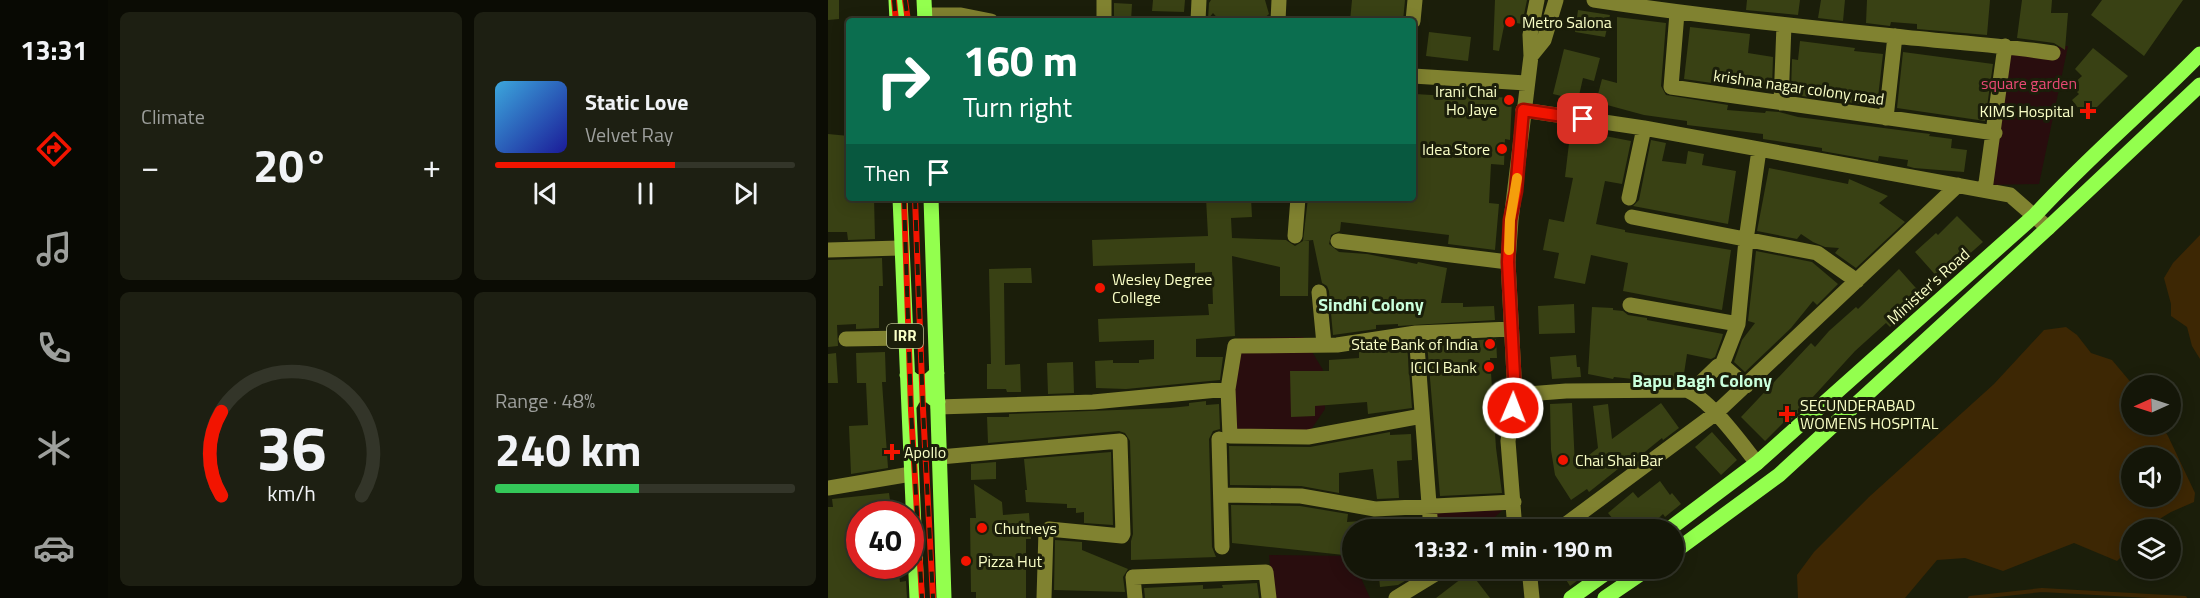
<!DOCTYPE html>
<html lang="en">
<head>
<meta charset="utf-8">
<style>
  body { margin:0; font-family:"Titillium Web",sans-serif; background:#1d1f12; color:#f1f3f6; height:100vh; display:flex; flex-direction:column; font-size:22px; white-space:nowrap }
  * { box-sizing:border-box; margin:0 }
  p { font-size:20px; color:#9d9f9c }
  .icon { flex:none; width:33px; height:33px; fill:none; stroke:currentColor; stroke-width:2; stroke-linecap:round; stroke-linejoin:round }
  .map { position:relative; flex:1; overflow:hidden }
  .sheet { display:flex; flex-direction:column; gap:12px; padding:12px; background:#0b0c04; width:720px }
  .sheet>* { flex:none }
  .hud { position:absolute; left:18px; top:18px; width:570px; height:183px; border-radius:6px; box-shadow:0 3px 15px #0003,0 0 0 2px #333529; background:#0b6e4f; color:#fff; overflow:hidden }
  .needle { width:39px; rotate:267deg }
  .controls { position:absolute; left:1293px; top:375px; display:grid; gap:12px }
  .controls a { display:grid; place-items:center; width:60px; height:60px; border-radius:50%; background:#141608; box-shadow:0 3px 15px #0003,0 0 0 2px #333529; font-size:30px }
  .speed { position:absolute; left:18px; top:501px; display:flex; gap:12px; font-size:30px; font-weight:700; text-align:center }
  .speed>* { display:grid; place-content:center; width:78px; height:78px; border-radius:50%; background:#141608; box-shadow:0 3px 15px #0003,0 0 0 2px #333529; line-height:1 }
  .speed .limit { border:9px solid #d22; background:#fff; color:#111 }
  .pin { position:absolute; display:grid; place-items:center; width:51px; height:51px; color:#fff; margin:-26px; border-radius:12px; box-shadow:0 3px 9px #0006 }
  .me { position:absolute; width:66px; margin:-33px; rotate:1deg; stroke-linejoin:round; filter:drop-shadow(0 0 4px #0008) }
  .turn { display:flex; align-items:center; gap:21px; height:126px; padding:0 18px; font-size:27px }
  .turn .icon { width:78px; height:78px; stroke-width:2.5 }
  .turn b { display:block; font-size:42px; line-height:51px }
  .then { display:flex; align-items:center; height:57px; padding:0 18px; background:#0003; gap:12px; font-size:22px }
  .big { font-size:45px; font-weight:700; line-height:1.1 }
  .sheet .tile { flex:1; display:flex; flex-direction:column; justify-content:center; gap:9px; min-width:0; padding:0 21px; border-radius:9px; background:#1d1f12 }
  .sheet .dial { align-items:center; gap:0 }
  .dial svg { height:156px; overflow:visible; fill:none; stroke:#333529; stroke-width:7; stroke-linecap:round; text-anchor:middle }
  .dial text { fill:#f1f3f6; stroke:none }
  .song { display:flex; align-items:center; gap:18px }
  .cover { width:72px; height:72px; border-radius:9px; background:linear-gradient(135deg,hsl(200 70% 55%),hsl(240 70% 35%)) }
  .played { height:6px; border-radius:3px; background:linear-gradient(90deg,#f21400 60%,#333529 60%) }
  .keys { display:flex; justify-content:space-around; direction:ltr }
  .heat { display:flex; justify-content:space-between; align-items:center; font-size:33px; direction:ltr }
  .charge { height:9px; border-radius:4px; background:linear-gradient(90deg,#34c759 48%,#333529 0) }
  .sheet .tiles { flex:1; display:grid; gap:12px; grid-template-columns:repeat(2,1fr) }
  .trip { position:absolute; left:514px; top:519px; width:342px; height:60px; border-radius:30px; background:#141608; box-shadow:0 3px 15px #0003,0 0 0 2px #333529; font-weight:700; line-height:60px; text-align:center }
  main { display:flex; flex:1; min-height:0 }
  .menu { display:flex; flex-direction:column; width:108px; justify-content:space-around; align-items:center; background:#080903; color:#9d9f9c }
  .menu .icon { width:42px; height:42px }
  .menu .on { color:#f21400 }
  .menu b { font-size:27px; color:#f1f3f6 }
  .map>svg:first-child { display:block }
  .green { fill:#290d0e }
  .water { fill:#3d2704; fill-rule:evenodd }
  .lines { fill:none; stroke-linecap:round; stroke-linejoin:round }
  .stream { stroke:#3d2704; stroke-width:4 }
  .building { fill:#394114 }
  .minor { stroke:#808230; stroke-width:15 }
  .major { stroke:#93ff4e; stroke-width:15 }
  .rail-casing { stroke:#f21400; stroke-width:6 }
  .rail { stroke:#1b1e0a; stroke-width:4; stroke-dasharray:11; stroke-linecap:butt }
  .route-casing { stroke:#9d0d00; stroke-width:15 }
  .route { stroke:#f21400; stroke-width:10 }
  .slow { stroke:#f59e0b; stroke-width:10 }
  .poi-dot { fill:#f21400; stroke:#1b1e0a; stroke-width:2 }
  .labels { text-anchor:middle; stroke-width:6; stroke-linejoin:round; paint-order:stroke }
  .shield { fill:#1b1e0a; stroke:#b7bc8e; stroke-width:1.5 }
  .shield-label { font-size:15px; font-weight:bold; fill:#faffc7 }
  .poi-label { font-size:16px; fill:#faffc7; stroke:#1b1e0a; text-anchor:start }
  .park-label { font-size:16px; fill:#e94974; stroke:#1b1e0a }
  .street-label { font-size:16px; fill:#faffc7; stroke:#1b1e0a }
  .neighbourhood-label { font-size:18px; font-weight:bold; fill:#c9ffdc; stroke:#1b1e0a }
</style>
</head>
<body>
<main>
<nav class="menu">
<b>13:31</b>
<svg class="icon on" aria-label="directions" viewBox="0 0 24 24"><path d="M12 3l9 9-9 9-9-9zM9 14v-3h6M13 9l2 2-2 2"/></svg>
<svg class="icon" aria-label="music" viewBox="0 0 24 24"><path d="M9 18V5l10-2v13"/><circle cx="6" cy="18" r="3"/><circle cx="16" cy="16" r="3"/></svg>
<svg class="icon" aria-label="phone" viewBox="0 0 24 24"><path d="M5 4h4l2 5-3 2q2 4 5 5l2-3 5 2v4C11 20 4 13 5 4z"/></svg>
<svg class="icon" aria-label="climate" viewBox="0 0 24 24"><path d="M12 3v18M4 7l16 10M4 17L20 7"/></svg>
<svg class="icon" aria-label="car" viewBox="0 0 24 24"><path d="M5 17H2v-5l4-1 3-4h7l3 4 3 1v5h-3M9 17h6M6 11h13"/><circle cx="7" cy="17" r="2"/><circle cx="17" cy="17" r="2"/></svg>
</nav>
<section class="sheet">
<div class="tiles">
<div class="tile"><p>Climate</p>
<div class="heat"><a>−</a><b class="big">20°</b><a>+</a></div>
</div>
<div class="tile">
<div class="song"><i class="cover"></i><div><b>Static Love</b><p>Velvet Ray</p></div></div>
<div class="played"></div>
<div class="keys"><svg class="icon" aria-label="previous" viewBox="0 0 24 24"><path d="M18 5L8 12l10 7zM5 5v14"/></svg><svg class="icon" aria-label="pause" viewBox="0 0 24 24"><path d="M8 5v14M16 5v14"/></svg><svg class="icon" aria-label="next" viewBox="0 0 24 24"><path d="M6 5l10 7-10 7zM19 5v14"/></svg></div>
</div>
<div class="tile dial"><svg viewBox="0 0 100 80">
<path d="M14 69A42 42 0 1 1 86 69"/>
<path d="M14 69A42 42 0 0 1 14 26" stroke="#f21400"/>
<text x="50" y="56" font-size="32" font-weight="700">36</text>
<text x="50" y="72" font-size="11">km/h</text>
</svg></div>
<div class="tile"><p>Range · 48%</p><b class="big">240 km</b><div class="charge"></div></div>
</div>
</section>
<div class="map">
<svg width="1372" height="598" viewBox="0 0 1372 598">
  <rect width="100%" height="100%" fill="#1b1e0a"/>
  <path class="green" d="M1240,46L1211,184L1158,185L1184,51Z
    M475,337L495,370L497,409L480,434H405L403,388L410,338Z
    M682,503L654,529H603L601,511Z
    M441,555L524,556L525,568L529,569L542,598H445Z"/>
  <path class="water" d="M1372,235V359L1364,346L1359,327L1343,316V304L1336,278L1345,263Z
    M1238,327L1249,335L1263,353L1284,360L1305,385L1304,386V424L1333,425L1340,436L1367,493L1366,502L1343,512L1315,529L1304,530L1303,547L1289,561L1246,543L1175,571L1137,558L1109,560L1077,598H970L969,575L986,552L1041,497L1166,384L1216,330ZM1304,458H1342V496H1304Z"/>
  <g class="lines">
    <path class="stream" d="M1142,598L1214,590L1357,598"/>
  </g>
  <path class="building" d="M0,0H11V19L0,20Z
    M325,0H357L356,12L324,11Z
    M383,0H437L441,14L433,21H392L385,13L380,19L381,3Z
    M524,0H577L575,21H522Z
    M667,0H699L694,24L677,21L671,51L665,50Z
    M919,0H972L970,15L918,10Z
    M993,0H1017L1015,21L990,18Z
    M1039,0H1162L1159,35L1089,29V24L1063,22L1062,26L1038,23Z
    M1194,0H1224L1223,13H1240L1237,50L1226,43L1189,38Z
    M1274,0H1355L1316,56L1263,15Z
    M286,3L304,4L303,21H286Z
    M750,10L782,15L777,37L747,32Z
    M789,17L838,23L833,86L838,95L900,105L899,110L937,113L938,111L951,112L970,117L1102,134L1101,136L1124,139L1123,148L1139,150L1136,172L1086,168L1079,166L1080,160L1051,156L1050,161L994,151V148L935,139V134L859,125V121L816,115L768,102L774,79L789,83Z
    M862,27L922,34L920,53L945,57L944,88L919,85V88L856,79Z
    M601,32L643,37L640,61L598,56Z
    M972,41L1027,48L1026,51L1055,54L1049,106L966,95V91H963L964,59L970,60Z
    M1265,48L1300,76L1258,118L1244,100L1251,94L1243,86L1254,76L1247,69Z
    M736,49L772,58L766,81L755,78L750,100L725,94Z
    M1075,52L1165,64L1157,121L1069,108Z
    M587,94L620,96V94L684,98L682,140L677,139L676,165L663,164L661,203L671,204L667,250L620,244L621,235L513,222L512,231L503,235L501,244L511,252L539,254L589,264L590,262L619,268L613,303H635V307L666,306L667,320L570,326V324L548,325V329L505,335L501,291L499,286L494,283L485,240L475,241L480,198H585Z
    M0,134L21,136V198H46L47,239L20,240L19,232H0Z
    M742,135L776,142L777,136L803,141L794,184L777,181L768,224L797,230V232L903,250L894,310L795,291L800,263L763,255L757,284L726,278L731,253L715,250L721,219L736,222L745,178L737,177Z
    M823,140L838,143L834,161L858,164L860,151L876,154L874,165L908,171L900,224L805,206L811,200Z
    M941,168L1020,184L1021,179L1060,196L1051,203L1077,222L1028,268L1007,253L1011,248L997,247L985,242L973,234L969,239L929,231Z
    M378,198H423L424,217L403,218L404,238L458,240L467,246L475,241H481L480,296H452V267L404,256L407,336L368,339V357H395L392,380L298,389L268,388L267,361L285,360V363H311V360L326,359V340L271,342L270,319L381,315L380,304H385L384,272L367,273V263L265,266L264,240L380,236Z
    M1129,216L1155,242L1112,280L1087,252L1108,233L1110,235Z
    M928,251L984,262L1010,284L989,305L985,301L963,328L917,372L906,362L914,340L927,323L920,321Z
    M54,258L55,286H51V328L28,329V324L9,325L10,346L0,347V260Z
    M203,268L204,283H176L177,365L192,364L193,392H179L178,389H159V364H163L161,269Z
    M1071,269L1095,296L1062,327L1058,323L1027,351L973,410L960,423L958,420L937,441L913,417L983,343L987,347L1001,331L1028,307L1030,309Z
    M746,304L747,333L711,334L710,306Z
    M764,307L785,308V310L795,311L800,315L819,318V320L895,334L894,338L887,357L883,359L859,354L855,380L824,381L786,377L785,379L760,374Z
    M668,339L669,358H662L668,448L674,493L612,496L599,343Z
    M579,345L584,408L540,414L539,402L487,406V416L463,417L462,371H501V360L531,358V352Z
    M57,352L58,382H54L60,468L23,474L21,426L40,425L38,383H29L28,353Z
    M8,353L10,383H0V354Z
    M748,355L749,367H752L753,377L724,379L722,357Z
    M245,362L246,393L220,394L219,363Z
    M378,401V405L391,404L392,429L385,431L381,439L384,547L388,557L303,560V541L305,534L302,441L297,433L291,431L160,443L159,417H181V414L342,408L361,406V403Z
    M744,403L747,466L770,448L765,406L780,404L784,439L833,403L851,428L835,440L834,438L802,464L800,461L761,492L759,489L743,500L727,475L723,450L722,404Z
    M562,432V435L583,434L584,460L569,461L571,498L549,499L545,469L511,473V493L473,486L402,485L401,446L482,447Z
    M884,432L909,460L893,475L867,447Z
    M283,452L285,525L256,523V512L248,513V508H239V504L198,502L197,490H199L196,459Z
    M168,462V479L143,480V464Z
    M832,481L842,495L844,493L853,504L837,517L835,514L818,530H771L785,519L780,513L805,492L810,498Z
    M146,484L174,502L175,515L201,513L203,539H198V598H148V592H143L142,518H148Z
    M61,493L64,514H32V570L70,566L72,582L78,581L79,598H0V507H5L4,499Z
    M403,505L472,506L520,514L519,522L590,517L591,530H525V556L404,543Z
    M227,540L254,542V550L300,569L295,577L297,592L226,590Z
    M550,568H581L582,578L570,585L552,587Z
    M744,568H767L742,586L735,575Z
    M642,572L662,598H608Z
    M429,583L431,598H317L316,588L375,585V589L395,588L394,585Z"/>
  <g class="lines">
    <path class="minor" d="M276,0V21
      M766,0C865,15 965,26 1066,36C1119,42 1172,45 1225,53
      M849,13L843,87L1167,133
      M97,15H133L163,21
      M370,21L371,0
      M450,21L451,0
      M585,21L587,0
      M703,56L716,40L728,0
      M585,76L699,83
      M953,103L956,25
      M695,110L816,128L1182,195L1220,228
      M1058,118L1067,36
      M1157,190L1177,46
      M801,198L816,128
      M804,217L989,253L1029,281
      M467,236L470,198
      M510,241L680,262
      M0,250L72,248
      M491,292L496,344
      M802,305L910,324
      M588,333L603,530
      M18,339L77,338
      M894,365L918,386
      M863,392L890,366L894,365L910,324L918,240L931,150
      M687,395L738,391L858,390C881,398 913,443 929,463
      M110,407L265,402L400,389
      M594,416L480,437L402,436L400,389L407,346L509,345L588,333L683,329
      M391,439L394,547
      M112,457L292,441L295,534L294,536L221,529L218,531L216,598
      M0,488L83,474
      M393,495L473,496L547,509L686,502
      M687,530L680,441L687,395L680,262L683,220L703,56L702,35L709,0
      M730,530L888,413L1130,185
      M701,568L704,598
      M307,598L305,577L438,572L441,598
      M568,598L617,568"/>
    <path class="major" d="M68,0L69,21
      M96,0L97,21
      M72,198L89,598
      M103,198L116,598
      M79,375L87,382L100,381L109,373
      M81,406L87,395H101L110,402
      M840,530L929,463L1207,215C1259,158 1318,109 1372,54
      M846,552L951,475L1220,228L1372,85
      M743,598L785,568
      M777,598L821,568"/>
    <g class="rail-casing">
      <path id="rail" d="M66,0L68,21
        M77,0L80,21
        M76,198L83,410L94,598
        M87,198L95,409L105,598"/>
    </g>
    <use href="#rail" class="rail"/>
  </g>
  <g class="lines">
    <g class="route-casing">
      <path id="route" d="M685,408L687,395L680,262L682,220L688,191L695,110L755,119"/>
    </g>
    <use href="#route" class="route"/>
    <path class="slow" d="M681,250L682,220L689,178"/>
  </g>
  <g class="poi-dot">
    <circle cx="682" cy="22" r="6"/>
    <circle cx="681" cy="100" r="6"/>
    <path d="M1257 102h6v6h6v6h-6v6h-6v-6h-6v-6h6z"/>
    <circle cx="674" cy="149" r="6"/>
    <circle cx="272" cy="288" r="6"/>
    <circle cx="662" cy="344" r="6"/>
    <circle cx="661" cy="367" r="6"/>
    <path d="M956 405h6v6h6v6h-6v6h-6v-6h-6v-6h6z"/>
    <path d="M61 443h6v6h6v6h-6v6h-6v-6h-6v-6h6z"/>
    <circle cx="735" cy="460" r="6"/>
    <circle cx="154" cy="528" r="6"/>
    <circle cx="138" cy="561" r="6"/>
  </g>
  <g class="labels">
    <rect class="shield" x="59" y="324" width="36" height="24" rx="4.5"/>
    <g class="shield-label">
      <text x="77" y="341">IRR</text>
    </g>
    <g class="poi-label">
      <text x="694" y="28">Metro Salona</text>
      <text x="669" y="97" text-anchor="end">Irani Chai<tspan x="669" dy="18">Ho Jaye</tspan></text>
      <text x="1246" y="117" text-anchor="end">KIMS Hospital</text>
      <text x="662" y="155" text-anchor="end">Idea Store</text>
      <text x="284" y="285">Wesley Degree<tspan x="284" dy="18">College</tspan></text>
      <text x="650" y="350" text-anchor="end">State Bank of India</text>
      <text x="649" y="373" text-anchor="end">ICICI Bank</text>
      <text x="972" y="411">SECUNDERABAD<tspan x="972" dy="18">WOMENS HOSPITAL</tspan></text>
      <text x="76" y="458">Apollo</text>
      <text x="747" y="466">Chai Shai Bar</text>
      <text x="166" y="534">Chutneys</text>
      <text x="150" y="567">Pizza Hut</text>
    </g>
    <g class="park-label">
      <text x="1201" y="89">square garden</text>
    </g>
    <g class="street-label">
      <text transform="translate(971 87) rotate(8)" y="6">krishna nagar colony road</text>
      <text transform="translate(1100 286) rotate(-42)" y="6">Minister's Road</text>
    </g>
    <g class="neighbourhood-label">
      <text x="543" y="311">Sindhi Colony</text>
      <text x="874" y="387">Bapu Bagh Colony</text>
    </g>
  </g>
</svg>
<div class="controls">
<a><svg class="needle" viewBox="-14 -14 28 28"><path d="M0-13l5 13h-10z" fill="#e53935"/><path d="M0 13l5-13h-10z" fill="#9d9f9c"/></svg></a>
<a><svg class="icon" aria-label="sound" viewBox="0 0 24 24"><path d="M4 9h4l5-4v14l-5-4H4zM17 9q2 3 0 6"/></svg></a>
<a><svg class="icon" aria-label="layers" viewBox="0 0 24 24"><path d="M12 4l9 5-9 5-9-5zM3 14l9 5 9-5"/></svg></a>
</div>
<div class="speed"><div class="limit">40</div></div>
<div class="pin" style="left:755px;top:119px;background:#d93025"><svg class="icon" aria-label="arrive" viewBox="0 0 24 24"><path d="M6 21V4h12l-3 4 3 4H6"/></svg></div>
<svg class="me" style="left:685px;top:408px" viewBox="-20 -20 40 40"><circle r="17" fill="#f21400" stroke="#fff" stroke-width="3"/><path d="M0-11L8 9 0 5-8 9z" fill="#fff"/></svg>
<div class="trip">13:32 · 1 min · 190 m</div>
<div class="hud">
<div class="turn"><svg class="icon" aria-label="right" viewBox="0 0 24 24"><path d="M7 20v-9h11M14 6l5 5-5 5"/></svg><div><b>160 m</b>Turn right</div></div>
<div class="then">Then<svg class="icon" aria-label="arrive" viewBox="0 0 24 24"><path d="M6 21V4h12l-3 4 3 4H6"/></svg></div>
</div>
</div>
</main>
</body>
</html>
